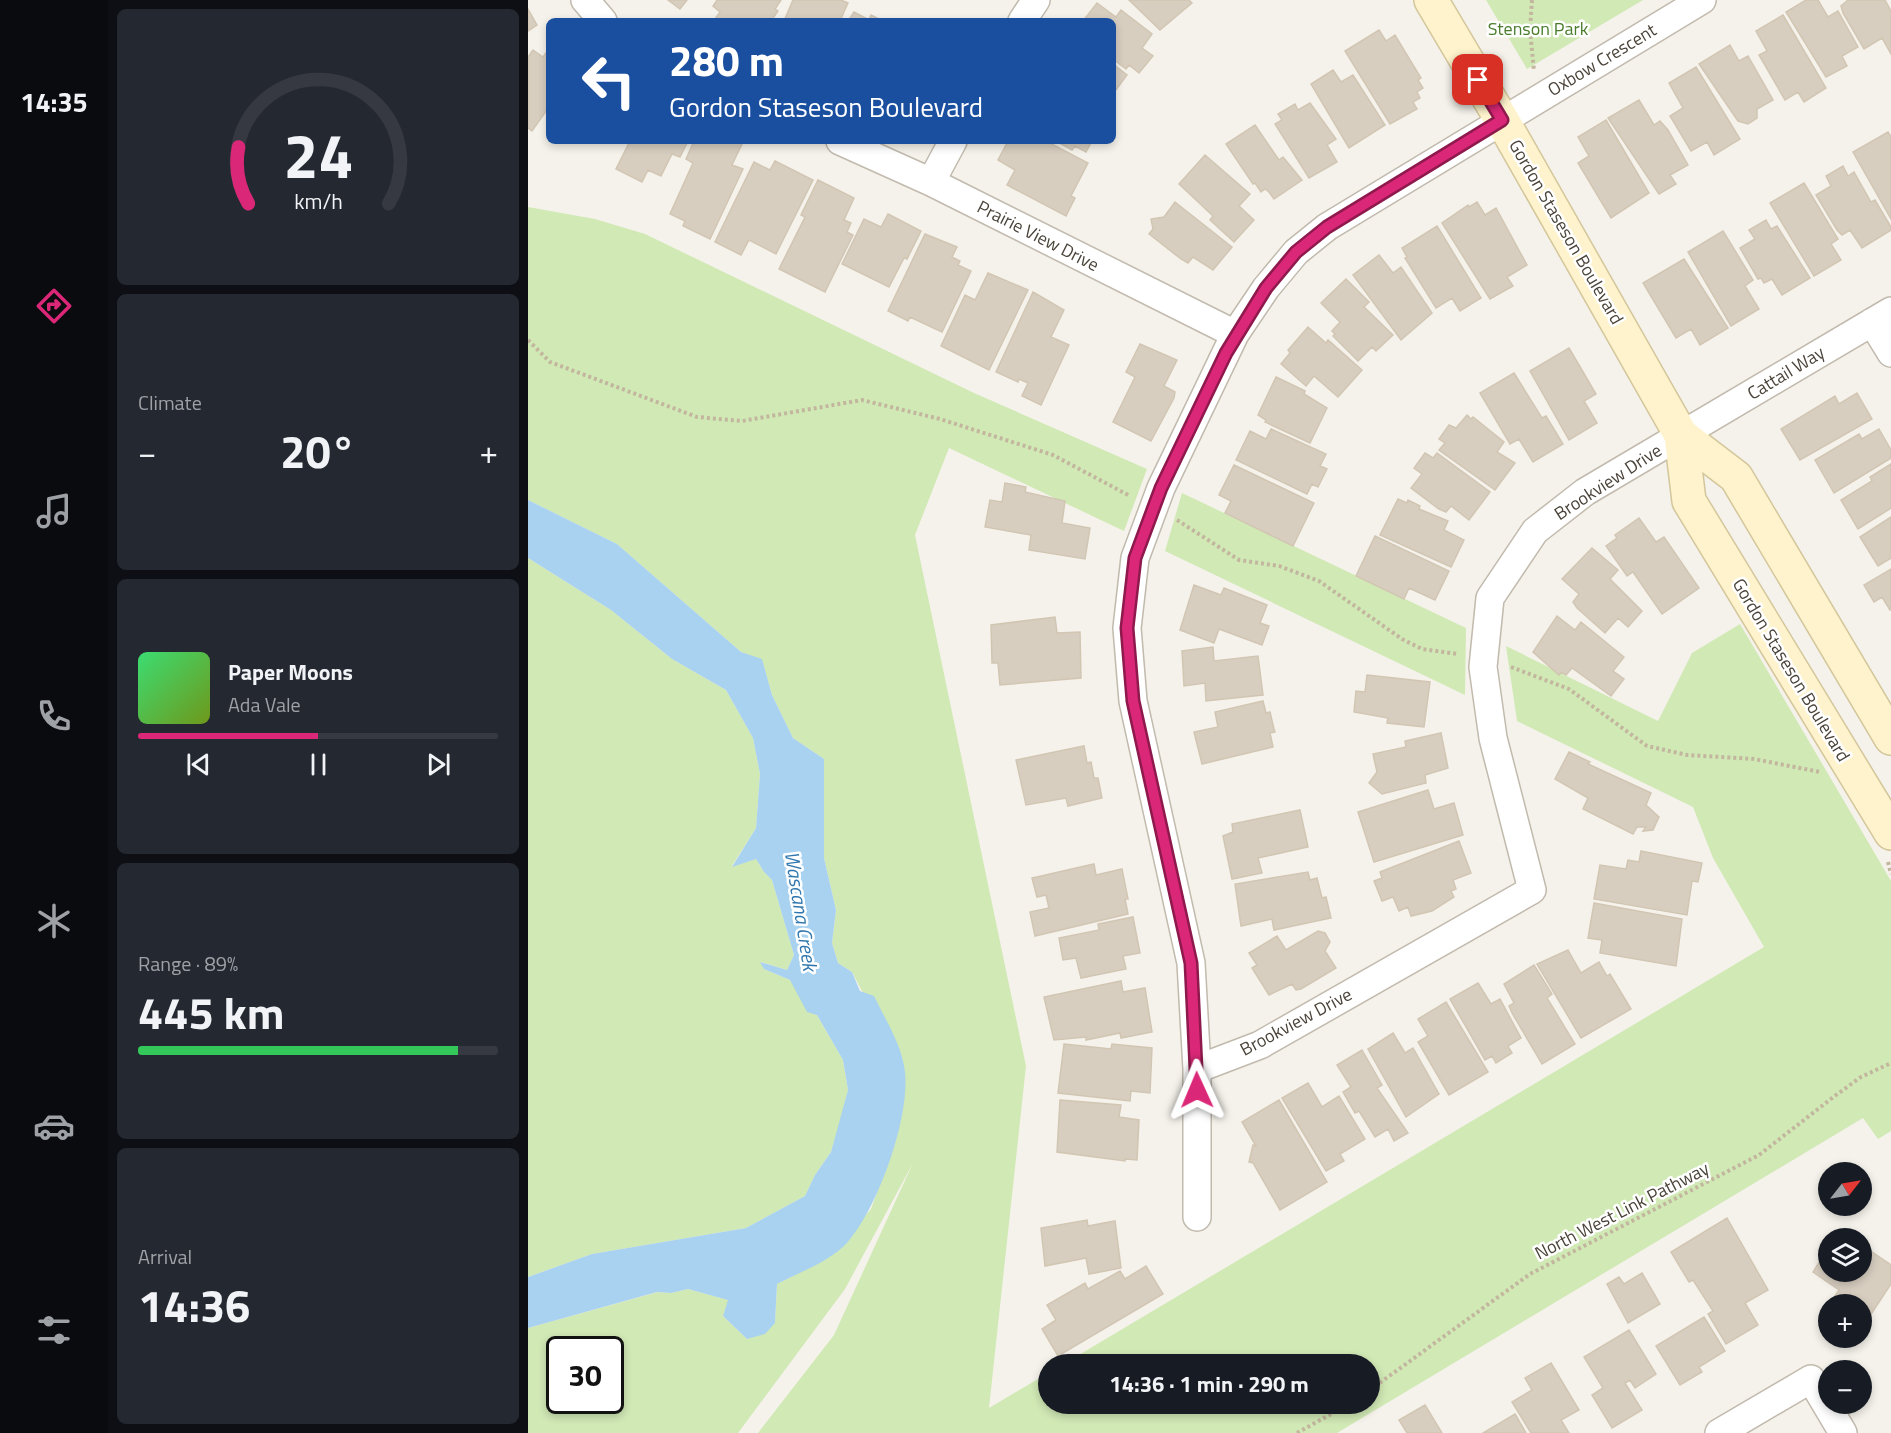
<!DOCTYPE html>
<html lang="en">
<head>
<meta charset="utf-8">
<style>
  body { margin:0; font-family:"Titillium Web",sans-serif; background:#242831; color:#f1f3f6; height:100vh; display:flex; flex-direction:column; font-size:22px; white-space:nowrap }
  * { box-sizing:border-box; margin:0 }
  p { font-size:20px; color:#9ea1a6 }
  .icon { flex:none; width:33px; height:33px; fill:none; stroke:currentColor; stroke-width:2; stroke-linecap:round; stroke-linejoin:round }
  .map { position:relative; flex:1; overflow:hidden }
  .details { display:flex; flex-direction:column; gap:9px; padding:9px; background:#0d0f14; width:420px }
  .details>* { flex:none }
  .guide { position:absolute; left:18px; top:18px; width:570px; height:126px; border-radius:9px; box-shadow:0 3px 9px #0003; background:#1a4fa0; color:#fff; overflow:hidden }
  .needle { width:39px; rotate:59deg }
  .fabs { position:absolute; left:1290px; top:1162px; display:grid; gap:12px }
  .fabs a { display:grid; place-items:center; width:54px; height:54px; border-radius:50%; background:#171b24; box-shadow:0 3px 9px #0003; font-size:30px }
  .speed { position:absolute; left:18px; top:1336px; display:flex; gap:12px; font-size:30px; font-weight:700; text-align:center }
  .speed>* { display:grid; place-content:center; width:78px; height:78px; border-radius:50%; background:#171b24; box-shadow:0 3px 9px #0003; line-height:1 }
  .speed .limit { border:3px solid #111; border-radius:9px; background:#fff; color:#111 }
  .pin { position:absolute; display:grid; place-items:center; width:51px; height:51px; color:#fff; margin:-26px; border-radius:12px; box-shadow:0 3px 9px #0006 }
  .me { position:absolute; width:66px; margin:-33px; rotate:359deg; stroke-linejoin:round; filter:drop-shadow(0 0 4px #0008) }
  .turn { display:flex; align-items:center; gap:21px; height:126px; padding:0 24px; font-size:27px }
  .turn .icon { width:78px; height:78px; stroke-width:2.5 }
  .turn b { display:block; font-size:42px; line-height:51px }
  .big { font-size:45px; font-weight:700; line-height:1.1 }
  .details .widget { flex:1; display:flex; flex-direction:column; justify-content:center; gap:9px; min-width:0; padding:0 21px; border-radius:9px; background:#242831 }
  .details .dial { align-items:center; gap:0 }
  .dial svg { height:156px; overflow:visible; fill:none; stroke:#363941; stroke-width:7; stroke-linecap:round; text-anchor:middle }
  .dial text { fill:#f1f3f6; stroke:none }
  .song { display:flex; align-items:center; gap:18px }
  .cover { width:72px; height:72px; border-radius:9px; background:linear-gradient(135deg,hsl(140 70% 55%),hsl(80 70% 35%)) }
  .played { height:6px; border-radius:3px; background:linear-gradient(90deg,#db2777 50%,#363941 50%) }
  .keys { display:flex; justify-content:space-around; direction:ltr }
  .heat { display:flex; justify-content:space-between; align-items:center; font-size:33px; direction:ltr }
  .charge { height:9px; border-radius:4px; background:linear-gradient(90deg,#34c759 89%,#363941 0) }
  .trip { position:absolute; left:510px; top:1354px; width:342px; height:60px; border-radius:30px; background:#171b24; box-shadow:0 3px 9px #0003; font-weight:700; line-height:60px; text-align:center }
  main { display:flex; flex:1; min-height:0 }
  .tabs { display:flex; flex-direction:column; width:108px; justify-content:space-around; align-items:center; background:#090b0e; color:#9ea1a6 }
  .tabs .icon { width:42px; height:42px }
  .tabs .active { color:#db2777 }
  .tabs b { font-size:27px; color:#f1f3f6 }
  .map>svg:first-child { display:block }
  .green { fill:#d1e9b5; fill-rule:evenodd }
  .water { fill:#a9d2f0 }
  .building { fill:#d7cec0; stroke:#d2c6b3; stroke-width:1.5 }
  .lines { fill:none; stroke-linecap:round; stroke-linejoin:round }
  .street-casing { stroke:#c1baad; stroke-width:30 }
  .secondary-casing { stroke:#d4c69b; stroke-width:36 }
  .path { stroke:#c3b69f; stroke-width:4; stroke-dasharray:3 3; stroke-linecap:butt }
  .street { stroke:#fff; stroke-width:27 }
  .secondary { stroke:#fef3cc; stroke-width:33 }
  .route-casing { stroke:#8e194d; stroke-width:15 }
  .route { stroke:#db2777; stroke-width:10 }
  .labels { text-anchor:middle; stroke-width:5; stroke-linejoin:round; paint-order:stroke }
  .park-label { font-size:18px; fill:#497c2b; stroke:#fff }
  .street-label { font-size:18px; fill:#4a4339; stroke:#fff }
  .water-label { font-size:20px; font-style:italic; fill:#2f77ae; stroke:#fff }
</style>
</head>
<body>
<main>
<nav class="tabs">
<b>14:35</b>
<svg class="icon active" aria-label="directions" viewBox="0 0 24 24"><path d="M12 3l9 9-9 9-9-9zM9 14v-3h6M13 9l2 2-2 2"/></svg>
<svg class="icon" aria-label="music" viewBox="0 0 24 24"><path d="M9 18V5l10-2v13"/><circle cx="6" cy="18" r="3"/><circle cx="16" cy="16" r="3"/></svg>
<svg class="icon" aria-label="phone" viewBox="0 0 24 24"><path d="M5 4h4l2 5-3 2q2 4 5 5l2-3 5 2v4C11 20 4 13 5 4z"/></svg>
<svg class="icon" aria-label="climate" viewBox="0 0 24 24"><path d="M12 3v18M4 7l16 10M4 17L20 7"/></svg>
<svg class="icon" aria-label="car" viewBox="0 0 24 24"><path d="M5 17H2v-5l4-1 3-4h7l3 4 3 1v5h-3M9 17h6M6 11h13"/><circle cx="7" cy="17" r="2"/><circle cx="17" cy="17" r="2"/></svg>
<svg class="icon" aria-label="filters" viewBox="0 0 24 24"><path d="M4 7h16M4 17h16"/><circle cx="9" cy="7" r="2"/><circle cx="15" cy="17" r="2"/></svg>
</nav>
<section class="details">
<div class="widget dial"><svg viewBox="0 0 100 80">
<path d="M14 69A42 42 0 1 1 86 69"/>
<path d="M14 69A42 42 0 0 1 9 40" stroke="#db2777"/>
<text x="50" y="56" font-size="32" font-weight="700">24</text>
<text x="50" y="72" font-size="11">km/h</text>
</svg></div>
<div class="widget"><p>Climate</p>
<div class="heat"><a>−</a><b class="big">20°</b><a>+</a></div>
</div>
<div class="widget">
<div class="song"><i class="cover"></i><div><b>Paper Moons</b><p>Ada Vale</p></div></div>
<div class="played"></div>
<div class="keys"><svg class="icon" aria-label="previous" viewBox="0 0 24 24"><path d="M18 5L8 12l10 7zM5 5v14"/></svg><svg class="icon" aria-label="pause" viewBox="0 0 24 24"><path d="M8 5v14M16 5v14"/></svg><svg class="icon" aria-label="next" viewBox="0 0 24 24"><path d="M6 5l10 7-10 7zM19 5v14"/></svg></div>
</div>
<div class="widget"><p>Range · 89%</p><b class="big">445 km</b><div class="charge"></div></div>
<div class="widget"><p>Arrival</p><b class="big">14:36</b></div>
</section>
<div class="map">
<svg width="1363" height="1433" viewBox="0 0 1363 1433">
  <rect width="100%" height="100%" fill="#f5f2eb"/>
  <path class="green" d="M958,0H1115L999,69Z
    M0,207L67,219L117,234L446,393L619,469L596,531L421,448L387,535L498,1066L461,1408L520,1373V1404H842V1365H534L1236,947L1185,858L1165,807L989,721L978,646L1130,721L1164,653L1212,624L1363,881V1131L1350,1139L1335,1118L809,1433H230L306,1335L385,1163L317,1289L210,1433H0V1328L130,1292L143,1293L160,1289L201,1300L195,1316L219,1339L247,1323L249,1284L300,1258L343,1209L369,1136L377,1073L324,972L310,963L304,943L308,910L296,858V759L265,738L244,695L234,660L213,652L89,544L0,500ZM32,1350H82V1401H32Z
    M654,493L938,628L937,695L637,551Z
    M0,558L83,610L144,659L198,690L225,738L232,774L228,828L204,866L228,859L236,872L244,880L266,955L259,970L233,962L236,969L262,980L289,1015L315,1060L320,1090L314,1116L303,1152L287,1175L277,1196L218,1228L64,1254L0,1277Z"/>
  <path class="water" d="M0,500L89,544L213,652L234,659L244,695L265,738L296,759V858L308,910L304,943L310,963L324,972L332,991L346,996C358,1021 374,1045 377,1072C382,1118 350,1208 319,1243C301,1262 272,1272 249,1284L247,1323L237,1334L219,1339L195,1316L200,1300L160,1289L143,1293L129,1292L0,1328V1277L64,1254L218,1228L277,1196L287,1175L303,1152L320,1090L315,1060L289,1015L279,1012L262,980L236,969L232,962L259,970L266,955L244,880L236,872L228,859L204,867L228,828L232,774L225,738L198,690L144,659L83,610L0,558Z"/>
  <path class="building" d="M140,0H159L152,9Z
    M189,0H253L247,9L250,11L243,21H214L210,18L208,21H189L187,19L192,12L185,6Z
    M265,0H313L320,3L312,21H256Z
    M601,0H661L664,3L632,30Z
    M1278,0H1290L1300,17L1310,11L1330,47L1314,56L1319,66L1298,77L1258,12Z
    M1320,0H1357L1363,11V54L1354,38L1336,49L1315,13L1313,6Z
    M569,3L588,17L593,10L624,34L614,48L625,56L611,73L601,65L598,69L585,59V21H555Z
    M0,9L9,25L0,31Z
    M326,12L341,20L343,15L355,21H320Z
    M1255,15L1298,88L1276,102L1270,92L1257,100L1231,55L1239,51L1228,31Z
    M851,30L858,41L867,35L893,78L890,80L895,88L889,92L892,98L885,102L889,109L862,124L817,51Z
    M1202,45L1211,61L1220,56L1245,100L1229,109V118L1220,124L1210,121L1171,64Z
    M21,49V107L4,131L0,128V57L5,50L15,57Z
    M585,64L599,75L585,94Z
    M1168,67L1212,139L1186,155L1179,142L1163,151L1142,116L1155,108L1141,83Z
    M805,70L813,82L825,75L857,125L821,148L783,84Z
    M1111,100L1126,125L1132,121L1140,130L1160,165L1142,175L1148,184L1131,194L1080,118Z
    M782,103L808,139L799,145L809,162L781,178L747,124L754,120L750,114L767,104L770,110Z
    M1078,120L1121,193L1083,218L1050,163L1061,156L1050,137Z
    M727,125L751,160L755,157L774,180L746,199L741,192L737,189L733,192L727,183L725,184L698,144Z
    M1360,132L1363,137V219L1325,152Z
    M102,141H160L152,157L144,154L133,176L120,170L114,182L88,169Z
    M166,141H208L214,144L204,165L215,169L182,239L155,226L157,221L142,214L165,163L158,159Z
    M480,141H518L560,163L543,196L547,198L538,216L479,185L487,170L470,160Z
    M528,141H564L558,152L547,146L544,150Z
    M677,155L722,194L711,206L726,220L706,242L682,220L685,216L651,184Z
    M247,161L285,180L248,254L221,240L213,255L187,242L226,162L242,170Z
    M1315,166L1320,176L1326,172L1343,202L1347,200L1363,227V230L1334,248L1322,230L1314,235L1309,230L1288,195L1303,186L1298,176Z
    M290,180L326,198L316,220L323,223L319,232L325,235L297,292L251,269L277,217L273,215Z
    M1276,183L1310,239L1303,244L1313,260L1286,276L1242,203Z
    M647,202L704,247L685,270L665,257L660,263L653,259L621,234L625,229L623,219L636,217Z
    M949,202L957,215L968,208L999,265L979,277L985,286L962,299L914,223L940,205L941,207Z
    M360,214L393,231L379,259L376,258L361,287L314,264L336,219L353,227Z
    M1238,220L1243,229L1249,226L1282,278L1254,295L1244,279L1236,283L1233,278L1230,279L1212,248L1227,239L1221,230Z
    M909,226L953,298L932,311L924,298L908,308L877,258L879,257L874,248Z
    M1195,231L1225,280L1217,286L1231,309L1203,326L1160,252Z
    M397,234L429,247L424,257L432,261L430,265L443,271L414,332L382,317L380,321L360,311Z
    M851,255L865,273L873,267L904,313L873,340L825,275Z
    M1156,259L1200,328L1172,345L1163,329L1148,338L1115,283Z
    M460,273L500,290L461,370L413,346L437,295L447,300Z
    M818,279L841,302L836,307L865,335L848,351L844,347L830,361L805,336L807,334L804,331L812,322L793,303Z
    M505,292L536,310L523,337L541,345L513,405L494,396L500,383L491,379L490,382L468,372Z
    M780,327L798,343L800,340L834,370L810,397L786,376L778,386L753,364L762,353L760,350Z
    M612,344L649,360L636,386L647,392L646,398L623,441L585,422L607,377L598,372Z
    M1041,348L1068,394L1056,401L1069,423L1041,440L1002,371Z
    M986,373L1014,418L1018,416L1035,444L1005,462L991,439L982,444L952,393Z
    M748,377L777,391L776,394L799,408L782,443L737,422L738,420L730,415Z
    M1329,393L1344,419L1272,460L1253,429L1307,396L1311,404Z
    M939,415L943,419L945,417L976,442L969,452L987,463L967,490L911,450L917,443L911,439L921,425L928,428Z
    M743,429L798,454L792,466L799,469L790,487L784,484L779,494L708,460L722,431L738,439Z
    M1351,429L1363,450V458L1306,493L1287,460L1331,434L1334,439Z
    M897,453L905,458L909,453L962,492L941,520L923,506L918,512L911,509L883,488L894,474L886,468Z
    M1363,464V508L1330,529L1313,500L1344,481L1342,477Z
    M706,465L786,503L765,546L697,513L703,501L691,495Z
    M477,483L498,487L497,492L537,501L534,523L562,528L557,559L501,550L503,535L457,527L462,500L474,502Z
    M870,499L879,503L880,500L892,506L891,509L920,521L916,530L936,540L923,567L852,535Z
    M1363,517V558L1350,566L1332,537Z
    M1111,518L1128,542L1136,537L1171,588L1134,614L1105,572L1099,576L1078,546L1089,538L1087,535Z
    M847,536L921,571L907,600L881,588L876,599L828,576Z
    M1064,548L1090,570L1082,579L1114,611L1100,627L1090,618L1077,633L1049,608L1045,602L1051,594L1034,579Z
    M1363,569V609L1362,610L1354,597L1346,602L1336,585Z
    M666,585L693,595L696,588L739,605L732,623L741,626L734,645L691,629L686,643L652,630Z
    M1029,616L1047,630L1053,622L1096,657L1085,671L1096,679L1083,696L1044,668L1038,675L1033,672L1031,675L1005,652Z
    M527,617L529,633L552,632L553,678L472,685L470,663H464L463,625Z
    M685,647L686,661L730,656L735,695L678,701L677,683L656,686L654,651Z
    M839,675L902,682L896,727L859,723L860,718L826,712L828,691L837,692Z
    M735,701L738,713L742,712L746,729L747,732L742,733L745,747L674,764L666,732L690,727L687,712Z
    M913,733L920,768L897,775L898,783L854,794L841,783L849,772L845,754L878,747L877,741Z
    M556,746L559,763L563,762L566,778H570L574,798L540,806L538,798L498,805L488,760Z
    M1041,752L1062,762L1060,764L1123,793L1118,805L1131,817L1125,830L1115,831L1118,827H1109L1105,834L1055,809L1060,798L1027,779Z
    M900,790L906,809L926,803L935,835L846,862L830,812Z
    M772,810L780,847L730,858L734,873L704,879L695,836L705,832L704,824Z
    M931,841L943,873L925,880L928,889L923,891L926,897L904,911L883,916L880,907L871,911L865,897L854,901L846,881L854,878L852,872Z
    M1113,851L1174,863L1170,882L1164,881L1159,915L1066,899L1072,865L1098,869L1100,860L1111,862Z
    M566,864L568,875L594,869L600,899H597L600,914L507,936L502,912L521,908L518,895L509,897L504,878Z
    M780,872L782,880L789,878L794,898L798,897L803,918L746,930L744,919L713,926L707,884Z
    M1066,903L1154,919L1148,966L1072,953L1074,940L1060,938Z
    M605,917L612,953L595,956L598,969L553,978L548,958L535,960L531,938L571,930L570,924Z
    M790,931L797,933L802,942L797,951L808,968L773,989L768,990L764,984L741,995L724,968L729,965L721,953L749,936L758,950Z
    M1040,950L1053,973L1071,962L1079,976L1082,974L1103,1009L1053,1038L1009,964Z
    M1006,965L1024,994L1019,998L1047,1044L1014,1064L984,1013L981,1006L986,1003L976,984Z
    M593,981L595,992L617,988L624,1032L593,1038L592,1033L558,1040V1037L526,1040L516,997Z
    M950,983L963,1004L972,999L993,1038L980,1046L984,1053L968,1063L964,1056L957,1060L922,999Z
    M918,1002L960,1072L921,1095L890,1042L900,1036L890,1019Z
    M865,1033L877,1053L885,1048L911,1094L878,1117L840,1049Z
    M536,1044L583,1049L584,1044L624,1048L622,1093L603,1091L602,1101L530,1093Z
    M834,1050L854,1085L849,1088L880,1133L866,1141L860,1129L847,1137L831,1111L827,1113L815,1092L823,1087L809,1065Z
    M780,1083L794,1107L811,1096L837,1139L812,1154L816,1161L798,1171L754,1098Z
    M532,1100L593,1105L591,1117L611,1120L609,1160L597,1159V1161L529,1152Z
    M751,1100L799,1182L752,1210L725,1163L721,1162L725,1145L728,1146L714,1122Z
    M1199,1218L1240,1290L1217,1303L1230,1325L1198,1344L1180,1314L1185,1311L1165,1280L1161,1282L1143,1252Z
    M559,1220L560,1226L587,1221L593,1268L561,1274L558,1258L517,1266L513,1228Z
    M1312,1231L1314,1232L1324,1239H1307Z
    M1334,1245L1363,1265V1284L1334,1328V1305H1301L1311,1290L1285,1272L1300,1248V1272H1334Z
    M618,1266L635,1294L530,1356L514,1329L528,1320L519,1305L557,1283L560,1289L592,1271L597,1279Z
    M1114,1273L1132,1304L1100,1323L1079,1284L1091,1277L1096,1284Z
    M1176,1317L1197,1351L1171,1367L1174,1372L1152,1385L1128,1346Z
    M1101,1330L1128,1374L1107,1388L1102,1380L1097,1383L1114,1410L1084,1428L1064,1395L1075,1388L1056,1357Z
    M1023,1363L1051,1410L1033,1420L1041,1433H1003L984,1402L1004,1390L997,1378Z
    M897,1405L914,1433H879L871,1420Z
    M987,1414L998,1433H955Z"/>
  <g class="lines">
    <g class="street-casing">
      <path id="street" d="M57,0L75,21
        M494,21L508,0
        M312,141L403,182L707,334
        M403,182L425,141
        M1344,322L1363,353
        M669,1069L732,1045L1004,890L965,738L955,667L962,598L1007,531L1057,492L1363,311
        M669,1217V1069L663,963L605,701L599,628L607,558L633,488L707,334L738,288L768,252L799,227L1174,0
        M1191,1433L1283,1379L1315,1433"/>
    </g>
    <g class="secondary-casing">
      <path id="secondary" d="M903,0L974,120L1153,435L1161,501L1363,833
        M1153,435L1208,477L1363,738"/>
    </g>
    <path class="path" d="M1004,0L1002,30L1006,71
      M0,340L22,362L169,417L214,421L334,400L412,419L525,455L602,496
      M649,520L711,560L751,566L791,581L874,639L894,649L930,654
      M983,667L1041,689L1119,746L1159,755L1226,759L1292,772
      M1360,862L1363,874
      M842,1390L1002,1274L1231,1155L1308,1095L1333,1077L1363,1063
      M769,1433L821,1404"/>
    <use href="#street" class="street"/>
    <use href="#secondary" class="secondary"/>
  </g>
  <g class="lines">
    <g class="route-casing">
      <path id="route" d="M669,1090L663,963L605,701L599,628L607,558L633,488L698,353L738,288L768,252L799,227L974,120L950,80"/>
    </g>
    <use href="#route" class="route"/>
  </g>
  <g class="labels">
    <g class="park-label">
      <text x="1010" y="35">Stenson Park</text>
    </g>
    <g class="street-label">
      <text transform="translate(1074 60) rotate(-31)" y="6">Oxbow Crescent</text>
      <text transform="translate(1038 232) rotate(60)" y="6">Gordon Staseson Boulevard</text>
      <text transform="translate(510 236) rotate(27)" y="6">Prairie View Drive</text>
      <text transform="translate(1258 373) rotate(-31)" y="6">Cattail Way</text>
      <text transform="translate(1080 482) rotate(-33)" y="6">Brookview Drive</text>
      <text transform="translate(1263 670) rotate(59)" y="6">Gordon Staseson Boulevard</text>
      <text transform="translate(768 1022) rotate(-28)" y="6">Brookview Drive</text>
      <text transform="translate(1094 1211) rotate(-27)" y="6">North West Link Pathway</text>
    </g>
    <g class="water-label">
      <text transform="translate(273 911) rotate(81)" y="7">Wascana Creek</text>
    </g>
  </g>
</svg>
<div class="fabs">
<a><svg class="needle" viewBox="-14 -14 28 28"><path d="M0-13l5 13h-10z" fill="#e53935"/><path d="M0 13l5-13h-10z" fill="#9ea1a6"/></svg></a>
<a><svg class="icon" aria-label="layers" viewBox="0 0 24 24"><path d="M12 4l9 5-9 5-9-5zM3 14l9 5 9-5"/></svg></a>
<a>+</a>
<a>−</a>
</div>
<div class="speed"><div class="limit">30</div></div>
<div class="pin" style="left:950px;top:80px;background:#d93025"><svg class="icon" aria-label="arrive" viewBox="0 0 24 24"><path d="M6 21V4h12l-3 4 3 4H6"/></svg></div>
<svg class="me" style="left:669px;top:1090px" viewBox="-20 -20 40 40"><path d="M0-17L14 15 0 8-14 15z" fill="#db2777" stroke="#fff" stroke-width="4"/></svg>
<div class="trip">14:36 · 1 min · 290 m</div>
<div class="guide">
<div class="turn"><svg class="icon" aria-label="left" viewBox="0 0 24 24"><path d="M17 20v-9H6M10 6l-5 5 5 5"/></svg><div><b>280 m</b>Gordon Staseson Boulevard</div></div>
</div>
</div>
</main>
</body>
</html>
